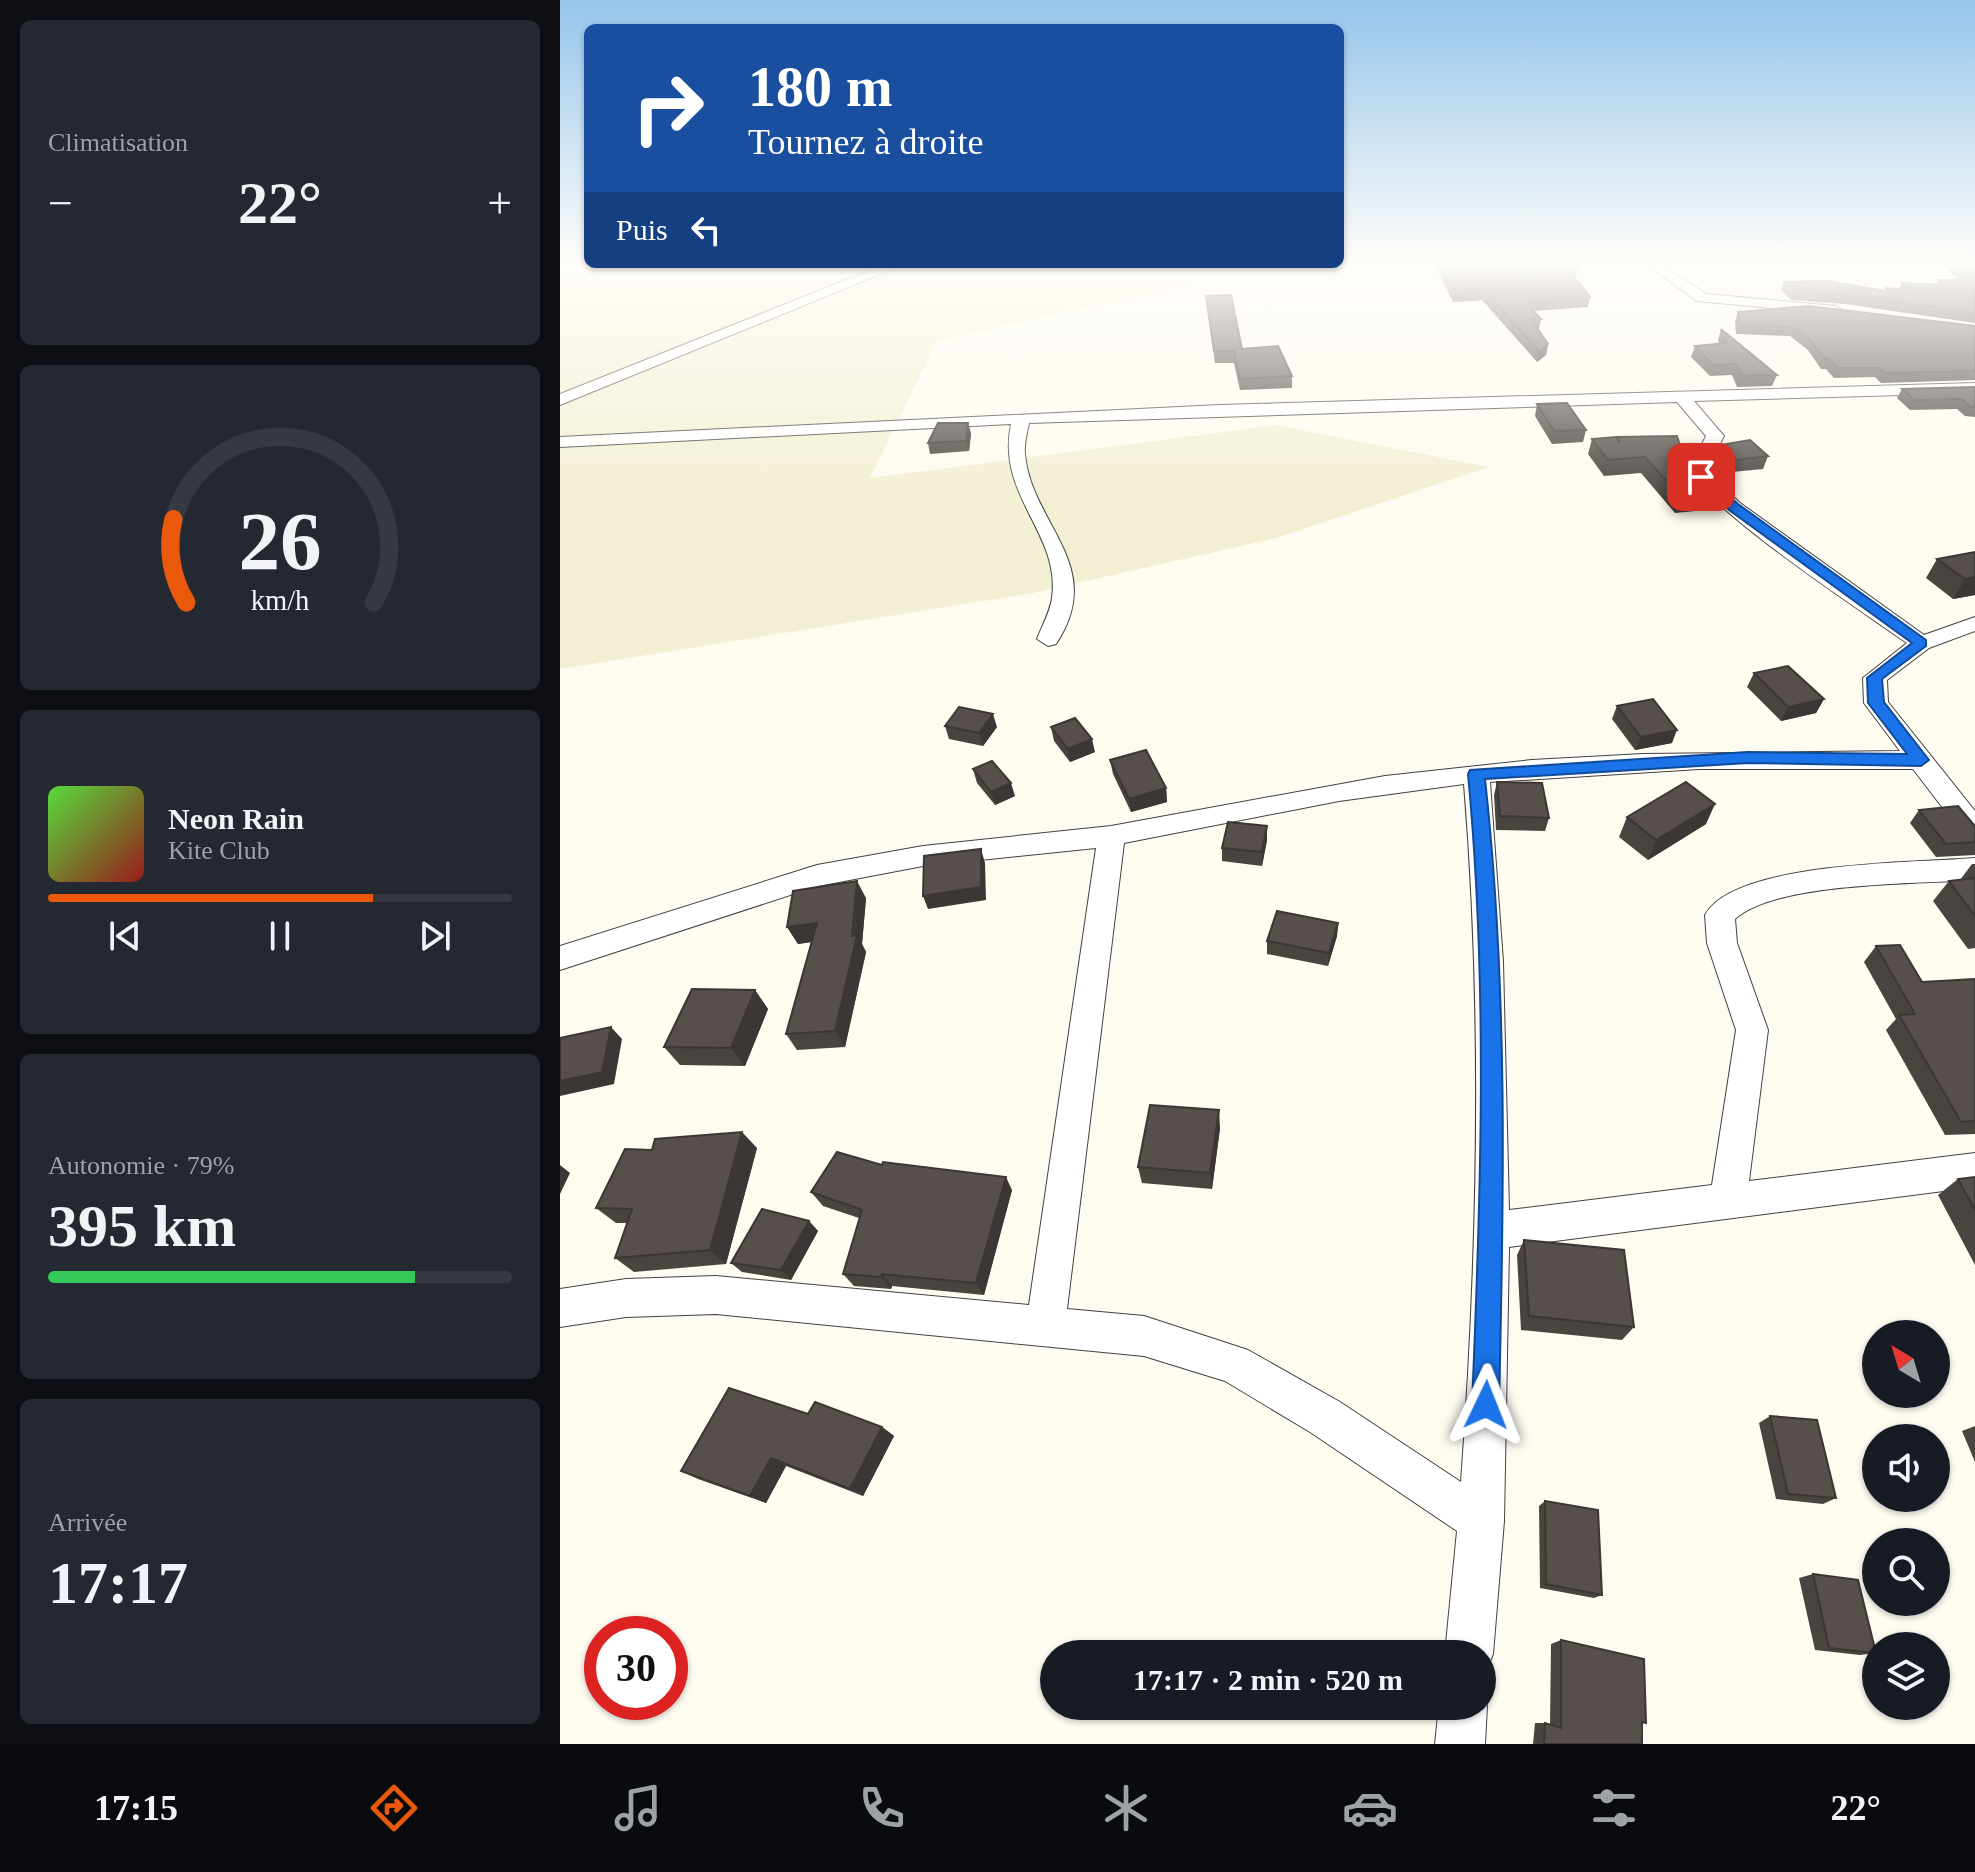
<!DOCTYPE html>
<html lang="fr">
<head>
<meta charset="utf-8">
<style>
  body { margin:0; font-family:Georgia,serif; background:#242831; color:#f1f3f6; height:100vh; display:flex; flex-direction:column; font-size:30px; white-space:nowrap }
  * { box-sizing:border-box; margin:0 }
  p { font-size:26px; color:#9ea1a6 }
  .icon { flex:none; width:44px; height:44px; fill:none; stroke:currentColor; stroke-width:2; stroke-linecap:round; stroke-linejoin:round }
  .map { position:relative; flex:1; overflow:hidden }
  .drawer { display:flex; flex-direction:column; gap:20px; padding:20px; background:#0d0f14; width:560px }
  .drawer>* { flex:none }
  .hud { position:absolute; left:24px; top:24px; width:760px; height:244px; border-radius:12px; box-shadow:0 2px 6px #0004; background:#1a4fa0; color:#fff; overflow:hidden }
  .needle { width:52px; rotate:322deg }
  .buttons { position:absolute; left:1302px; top:1320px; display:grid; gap:16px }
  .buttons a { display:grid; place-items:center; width:88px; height:88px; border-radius:50%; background:#171b24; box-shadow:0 2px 6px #0004; font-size:40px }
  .speed { position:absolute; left:24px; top:1616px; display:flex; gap:16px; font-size:40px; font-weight:700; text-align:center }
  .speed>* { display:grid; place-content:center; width:104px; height:104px; border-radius:50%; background:#171b24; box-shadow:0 2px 6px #0004; line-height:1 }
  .speed .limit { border:12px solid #d22; background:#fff; color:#111 }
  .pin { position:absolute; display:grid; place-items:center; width:68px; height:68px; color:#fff; margin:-34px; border-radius:16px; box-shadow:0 4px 12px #0006 }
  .me { position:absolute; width:88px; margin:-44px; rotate:2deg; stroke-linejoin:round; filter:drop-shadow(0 0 6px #0008) }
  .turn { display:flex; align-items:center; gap:28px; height:168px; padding:0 32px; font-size:36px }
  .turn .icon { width:104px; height:104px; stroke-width:2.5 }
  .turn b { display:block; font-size:56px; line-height:68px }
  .then { display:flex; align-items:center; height:76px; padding:0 32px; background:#0003; gap:16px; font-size:30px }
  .big { font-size:60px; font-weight:700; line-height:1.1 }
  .drawer .card { flex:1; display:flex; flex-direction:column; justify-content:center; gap:12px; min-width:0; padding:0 28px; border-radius:12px; background:#242831 }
  .drawer .dial { align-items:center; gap:0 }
  .dial svg { height:208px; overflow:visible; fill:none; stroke:#363941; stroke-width:7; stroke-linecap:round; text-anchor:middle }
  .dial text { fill:#f1f3f6; stroke:none }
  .song { display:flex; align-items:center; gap:24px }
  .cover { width:96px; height:96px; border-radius:12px; background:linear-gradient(135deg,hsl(110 70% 55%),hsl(0 70% 35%)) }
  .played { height:8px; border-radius:4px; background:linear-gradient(90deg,#ea580c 70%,#363941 70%) }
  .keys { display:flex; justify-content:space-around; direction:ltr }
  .heat { display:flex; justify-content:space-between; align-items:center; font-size:44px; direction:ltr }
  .charge { height:12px; border-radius:6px; background:linear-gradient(90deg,#34c759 79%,#363941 0) }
  .trip { position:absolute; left:480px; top:1640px; width:456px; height:80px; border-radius:40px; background:#171b24; box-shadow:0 2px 6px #0004; font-weight:700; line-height:80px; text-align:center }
  .menu { display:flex; height:128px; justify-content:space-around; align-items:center; background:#090b0e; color:#9ea1a6 }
  .menu .icon { width:56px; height:56px }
  .menu .selected { color:#ea580c }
  .menu b { font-size:36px; color:#f1f3f6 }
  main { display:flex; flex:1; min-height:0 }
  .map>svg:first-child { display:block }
  .farmland { fill:#f3efd2 }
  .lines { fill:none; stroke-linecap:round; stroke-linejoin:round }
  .minor-casing { stroke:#414141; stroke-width:2 }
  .minor { fill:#fff; fill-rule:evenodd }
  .wall { fill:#4a4440 }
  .shaded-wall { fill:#3c3734 }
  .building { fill:#564f4b; stroke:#3c3734; stroke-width:2 }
  .route { fill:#1a73e8; stroke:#114b97; stroke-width:2 }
</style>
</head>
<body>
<main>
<section class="drawer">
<div class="card"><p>Climatisation</p>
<div class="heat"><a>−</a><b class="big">22°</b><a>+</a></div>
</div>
<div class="card dial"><svg viewBox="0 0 100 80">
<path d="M14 69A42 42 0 1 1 86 69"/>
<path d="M14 69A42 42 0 0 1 9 37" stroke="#ea580c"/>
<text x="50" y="56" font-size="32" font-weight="700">26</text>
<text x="50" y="72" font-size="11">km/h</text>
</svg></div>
<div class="card">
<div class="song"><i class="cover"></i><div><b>Neon Rain</b><p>Kite Club</p></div></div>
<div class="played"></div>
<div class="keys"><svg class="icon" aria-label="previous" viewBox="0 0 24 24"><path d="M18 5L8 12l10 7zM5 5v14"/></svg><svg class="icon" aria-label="pause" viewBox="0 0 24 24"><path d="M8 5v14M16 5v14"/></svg><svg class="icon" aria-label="next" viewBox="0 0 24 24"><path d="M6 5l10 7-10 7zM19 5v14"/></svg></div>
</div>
<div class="card"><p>Autonomie · 79%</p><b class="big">395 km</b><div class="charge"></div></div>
<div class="card"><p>Arrivée</p><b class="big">17:17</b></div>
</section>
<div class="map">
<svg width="1415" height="1744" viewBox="0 0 1415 1744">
  <rect width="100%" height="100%" fill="#fefbf1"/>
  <path class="farmland" d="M0,262L630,264L632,283L377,341L310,478L715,425L929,467L716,538L473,593L0,669Z"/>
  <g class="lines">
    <g class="minor-casing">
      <path id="minor" d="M1083,262H1097L1146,294L1276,306L1283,310L1276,314L1137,301Z
        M326,264H345L0,405V394Z
        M1415,383V393L1134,401L1164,436L1148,468L1150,475L1180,503L1364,635L1415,617V631L1369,648L1327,680L1328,702L1415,811V840L1405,837L1353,769H1139L930,782L943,962L949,1210L1152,1185L1176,1030L1147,943L1145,915C1174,861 1357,863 1415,858V880C1358,884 1215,882 1175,919L1177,943L1208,1030L1189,1181L1415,1153V1187L949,1247L944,1521L933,1654L926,1671L922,1672V1654H885L897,1531L750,1432L665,1381L584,1356L156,1314L66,1317L0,1327V1289L66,1279L156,1276L469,1305L536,848L363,866L258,886L0,970V946L257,865L363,846L551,826L825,776L972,760L1083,754L1340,751L1304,703L1303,678L1347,643C1309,616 1137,503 1130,468L1146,436L1117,402L469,423C467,433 464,443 465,454C471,524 548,566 496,644L488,646L477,639C482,626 490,612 492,598C501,533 436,497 451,424L0,447V437L660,405ZM904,784C923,1015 918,1251 901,1482L780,1402L688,1350L584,1316L507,1309L564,843L779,801Z
        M922,1693L927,1706L925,1744H875L879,1706H922Z"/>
    </g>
    <use href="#minor" class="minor"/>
  </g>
  <path class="wall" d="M873,262H1012L1016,275L1013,276L1030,297L1028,307L974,311L981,319L979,329H978L988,344L986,355L977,362L922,300L893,302Z
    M1379,262H1415V323L1285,304L1231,300L1221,290L1224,282L1325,291L1326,288L1339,289L1342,283L1377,285L1379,280H1399Z
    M646,296L682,349L732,376V388L680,390L674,363H655Z
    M1178,312L1415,326V380L1321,383L1315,377L1274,378L1266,369H1261L1248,350L1230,336L1176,334L1175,321Z
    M1161,329L1217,375L1212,386L1177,387L1172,375L1150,376L1131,357L1135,346L1159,344L1158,340Z
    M1415,387V417L1405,416L1397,409L1350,410L1337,398L1342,389Z
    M977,404L1026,430L1023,442L992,444L975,416Z
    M411,433L409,451L370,454L368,443Z
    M1058,437L1127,467L1161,493L1156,509L1115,513L1081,473L1044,476L1028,454L1032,439H1057Z
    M1161,445L1208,456L1203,469L1172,472L1157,457Z
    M1415,552V595L1393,599L1366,578L1377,559Z
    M1194,673L1264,699L1256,713L1221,721L1187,687Z
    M1057,706L1112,743L1075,750L1052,719Z
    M385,726L437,727L423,746L389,739Z
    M491,727L535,752L510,762L494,741Z
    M550,760L606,788L607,802L571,812L553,774Z
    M413,769L455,796L435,805L417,783Z
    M937,782L989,818L985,831L936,830L934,795Z
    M1359,810L1415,826V855L1376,857L1350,823Z
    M1067,817L1146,824L1088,860L1059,837Z
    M707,840L702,866L662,861V848Z
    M1412,864H1415V948L1408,949L1373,901L1389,881L1400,880Z
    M306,898L302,944L306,952L285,1047L237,1050L226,1034L251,942L238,944L227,927Z
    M778,923L777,936L768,966L707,954V941Z
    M1316,946L1362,982L1415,979V1134L1385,1135L1326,1030L1336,1019L1304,962Z
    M195,990L208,1009L185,1066L120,1065L104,1047Z
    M660,1128L652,1189L582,1183L578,1167Z
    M197,1148L166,1264L74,1272L55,1258L67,1223H56L36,1208Z
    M322,1165L452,1190L424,1295L332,1286L331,1289L294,1286L283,1274L299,1218L263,1206L251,1192Z
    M1415,1177V1265L1378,1195L1398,1179Z
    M249,1221L258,1231L231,1280L182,1272L171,1263Z
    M964,1240L1074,1327L1062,1340L961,1330L957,1255Z
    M248,1414L322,1427L334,1436L303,1496L226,1466L206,1503L138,1479L121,1471Z
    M1210,1416L1276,1498L1263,1504L1216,1499L1199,1423Z
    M1415,1426V1462L1402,1431Z
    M985,1501L1042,1595L1034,1598L980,1588L979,1506Z
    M1253,1574L1316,1653L1300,1655L1255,1650L1239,1578Z
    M1001,1640L1086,1723H1082V1744H973L975,1723H985L990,1725L991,1644Z"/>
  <path class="shaded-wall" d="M1018,266L1016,275L1004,277L1006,267Z
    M923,289L922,300L893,302L895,292Z
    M988,344L986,355L977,362L979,351Z
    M408,423L411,433L409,451L406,441Z
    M1415,577V595L1393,599L1405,579Z
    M1264,699L1256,713L1221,721L1228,707Z
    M433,714L437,727L423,746L419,733Z
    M1117,730L1112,743L1075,750L1081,737Z
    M532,739L535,752L510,762L508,749Z
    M451,783L455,796L435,805L431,792Z
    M606,788L607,802L571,812L569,799Z
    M1155,804L1146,824L1088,860L1096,840Z
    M707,826V840L702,866V852Z
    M421,849L425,863L426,900L368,909L363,896Z
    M297,881L306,898L302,944L306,952L285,1047L275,1031Z
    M257,923L266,940L238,944L227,927Z
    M778,923L777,936L768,966L769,953Z
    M195,990L208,1009L185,1066L171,1048Z
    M51,1027L62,1039L54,1084L0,1096V1081Z
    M659,1110L660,1128L652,1189L650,1173Z
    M182,1132L197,1148L166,1264L150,1250Z
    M0,1165L10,1173L0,1194Z
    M446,1177L452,1190L424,1295L416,1283Z
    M249,1221L258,1231L231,1280L221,1270Z
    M322,1274L332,1286L331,1289L321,1277Z
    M322,1427L334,1436L303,1496L290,1489Z
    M211,1458L226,1466L206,1503L190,1496Z"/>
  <path class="building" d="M879,262H1012L1018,266L1006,267L1030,297L965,302L981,319H971L988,344L979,351L923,289L895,292Z
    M1392,262H1415V313L1289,295L1234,291L1224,282L1266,281L1326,291V288L1348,290L1342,283L1386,285L1379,280H1412Z
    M671,295L682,349L718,346L732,376L680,379L674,351H654L646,296Z
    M1249,306L1415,326V371L1325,373L1319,368H1278L1269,359H1265L1251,340L1233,327L1179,325L1178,312Z
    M1161,329L1217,375L1181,376L1176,364L1153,365L1135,346L1167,343Z
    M1415,387V407H1410L1402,399L1354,400L1342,389Z
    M1007,403L1026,430L994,431L977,404Z
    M378,423H408L406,441L368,443Z
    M1117,436L1127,467L1136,466L1161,493L1121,497L1085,457L1048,460L1032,439L1056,437L1060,443L1058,437Z
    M1190,440L1208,456L1176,460L1161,445Z
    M1415,552V577L1405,579L1377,559Z
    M1228,666L1264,699L1228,707L1194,673Z
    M1093,699L1117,730L1081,737L1057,706Z
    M399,707L433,714L419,733L385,726Z
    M515,718L532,739L508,749L491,727Z
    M586,750L606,788L569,799L550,760Z
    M432,761L451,783L431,792L413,769Z
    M937,782L982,783L989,818L940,816Z
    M1126,782L1155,804L1096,840L1067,817Z
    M1398,806L1415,826V842L1386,844L1359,810Z
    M668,822L707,826L702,852L662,848Z
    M421,849V887L363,896L364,856Z
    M1415,878V916L1389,881Z
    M297,881L292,936L297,935L275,1031L226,1034L257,923L227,927L233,891Z
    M717,911L778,923L769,953L707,941Z
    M1340,945L1362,982L1415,979V1121L1401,1122L1339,1015L1355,1014L1316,946Z
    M132,989L195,990L171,1048L104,1047Z
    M51,1027L42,1072L0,1081V1038Z
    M590,1105L659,1110L650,1173L578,1167Z
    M182,1132L150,1250L55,1258L72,1209L36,1208L65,1149L92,1150L95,1139Z
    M277,1152L322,1165L323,1162L446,1177L416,1283L322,1274L321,1277L283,1274L302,1210L251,1192Z
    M1415,1177V1210L1398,1179Z
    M202,1209L249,1221L221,1270L171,1263Z
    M964,1240L1064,1250L1074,1327L969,1316Z
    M169,1388L248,1414L255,1402L322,1427L290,1489L211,1458L190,1496L121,1471Z
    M1210,1416L1257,1420L1276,1498L1228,1494Z
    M985,1501L1038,1510L1042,1595L986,1584Z
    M1253,1574L1298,1580L1316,1653L1269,1648Z
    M1001,1640L1084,1659L1086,1723L1082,1722V1744H984L985,1723L1001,1728Z"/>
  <linearGradient id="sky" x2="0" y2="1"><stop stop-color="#95c5ec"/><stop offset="0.52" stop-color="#fffdf9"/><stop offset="1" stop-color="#fffdf9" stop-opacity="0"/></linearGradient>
  <rect width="1415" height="506" fill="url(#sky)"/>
  <path class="route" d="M1136,475H1145L1178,504L1366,640V646L1322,679L1324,702L1369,760L1361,766L1188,763L925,779C948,987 944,1196 939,1405L935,1414L926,1418L916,1414L912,1405C921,1194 928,984 908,774L910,770L1188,752L1347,754L1308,703L1307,678L1352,643L1169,510L1136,480Z"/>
</svg>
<div class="buttons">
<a><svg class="needle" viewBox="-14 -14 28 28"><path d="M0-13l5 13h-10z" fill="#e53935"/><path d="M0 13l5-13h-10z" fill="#9ea1a6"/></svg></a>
<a><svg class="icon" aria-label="sound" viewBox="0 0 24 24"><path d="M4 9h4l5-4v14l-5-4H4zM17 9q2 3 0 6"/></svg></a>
<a><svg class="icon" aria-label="search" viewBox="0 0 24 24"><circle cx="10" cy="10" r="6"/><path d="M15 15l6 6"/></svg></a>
<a><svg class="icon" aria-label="layers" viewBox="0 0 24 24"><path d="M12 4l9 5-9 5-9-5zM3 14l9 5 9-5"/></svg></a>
</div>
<div class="speed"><div class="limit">30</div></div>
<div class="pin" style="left:1141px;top:477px;background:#d93025"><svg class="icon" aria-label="arrive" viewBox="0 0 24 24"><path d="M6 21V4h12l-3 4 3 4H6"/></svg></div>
<svg class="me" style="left:926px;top:1405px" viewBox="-20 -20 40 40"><path d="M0-17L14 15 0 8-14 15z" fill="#1a73e8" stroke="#fff" stroke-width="4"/></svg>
<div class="trip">17:17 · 2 min · 520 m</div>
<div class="hud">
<div class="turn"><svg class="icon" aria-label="right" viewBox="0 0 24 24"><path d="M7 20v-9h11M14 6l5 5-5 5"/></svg><div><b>180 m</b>Tournez à droite</div></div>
<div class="then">Puis<svg class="icon" aria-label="left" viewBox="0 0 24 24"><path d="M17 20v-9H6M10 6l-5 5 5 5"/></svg></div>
</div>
</div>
</main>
<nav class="menu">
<b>17:15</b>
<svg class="icon selected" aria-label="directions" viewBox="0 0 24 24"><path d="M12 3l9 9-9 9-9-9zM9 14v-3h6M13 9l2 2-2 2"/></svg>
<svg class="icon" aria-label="music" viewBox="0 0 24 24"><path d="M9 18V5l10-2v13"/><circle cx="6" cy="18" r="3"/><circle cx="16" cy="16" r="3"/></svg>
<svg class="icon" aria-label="phone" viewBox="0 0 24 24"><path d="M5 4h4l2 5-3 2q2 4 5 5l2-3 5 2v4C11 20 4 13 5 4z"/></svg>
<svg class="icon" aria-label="climate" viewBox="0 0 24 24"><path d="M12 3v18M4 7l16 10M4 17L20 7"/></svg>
<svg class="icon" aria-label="car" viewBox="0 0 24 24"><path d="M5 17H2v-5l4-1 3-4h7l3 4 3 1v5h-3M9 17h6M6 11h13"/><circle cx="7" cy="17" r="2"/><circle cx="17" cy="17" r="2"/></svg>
<svg class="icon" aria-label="filters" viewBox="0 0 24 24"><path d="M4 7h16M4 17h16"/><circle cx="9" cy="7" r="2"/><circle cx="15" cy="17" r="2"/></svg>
<b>22°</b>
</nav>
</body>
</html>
